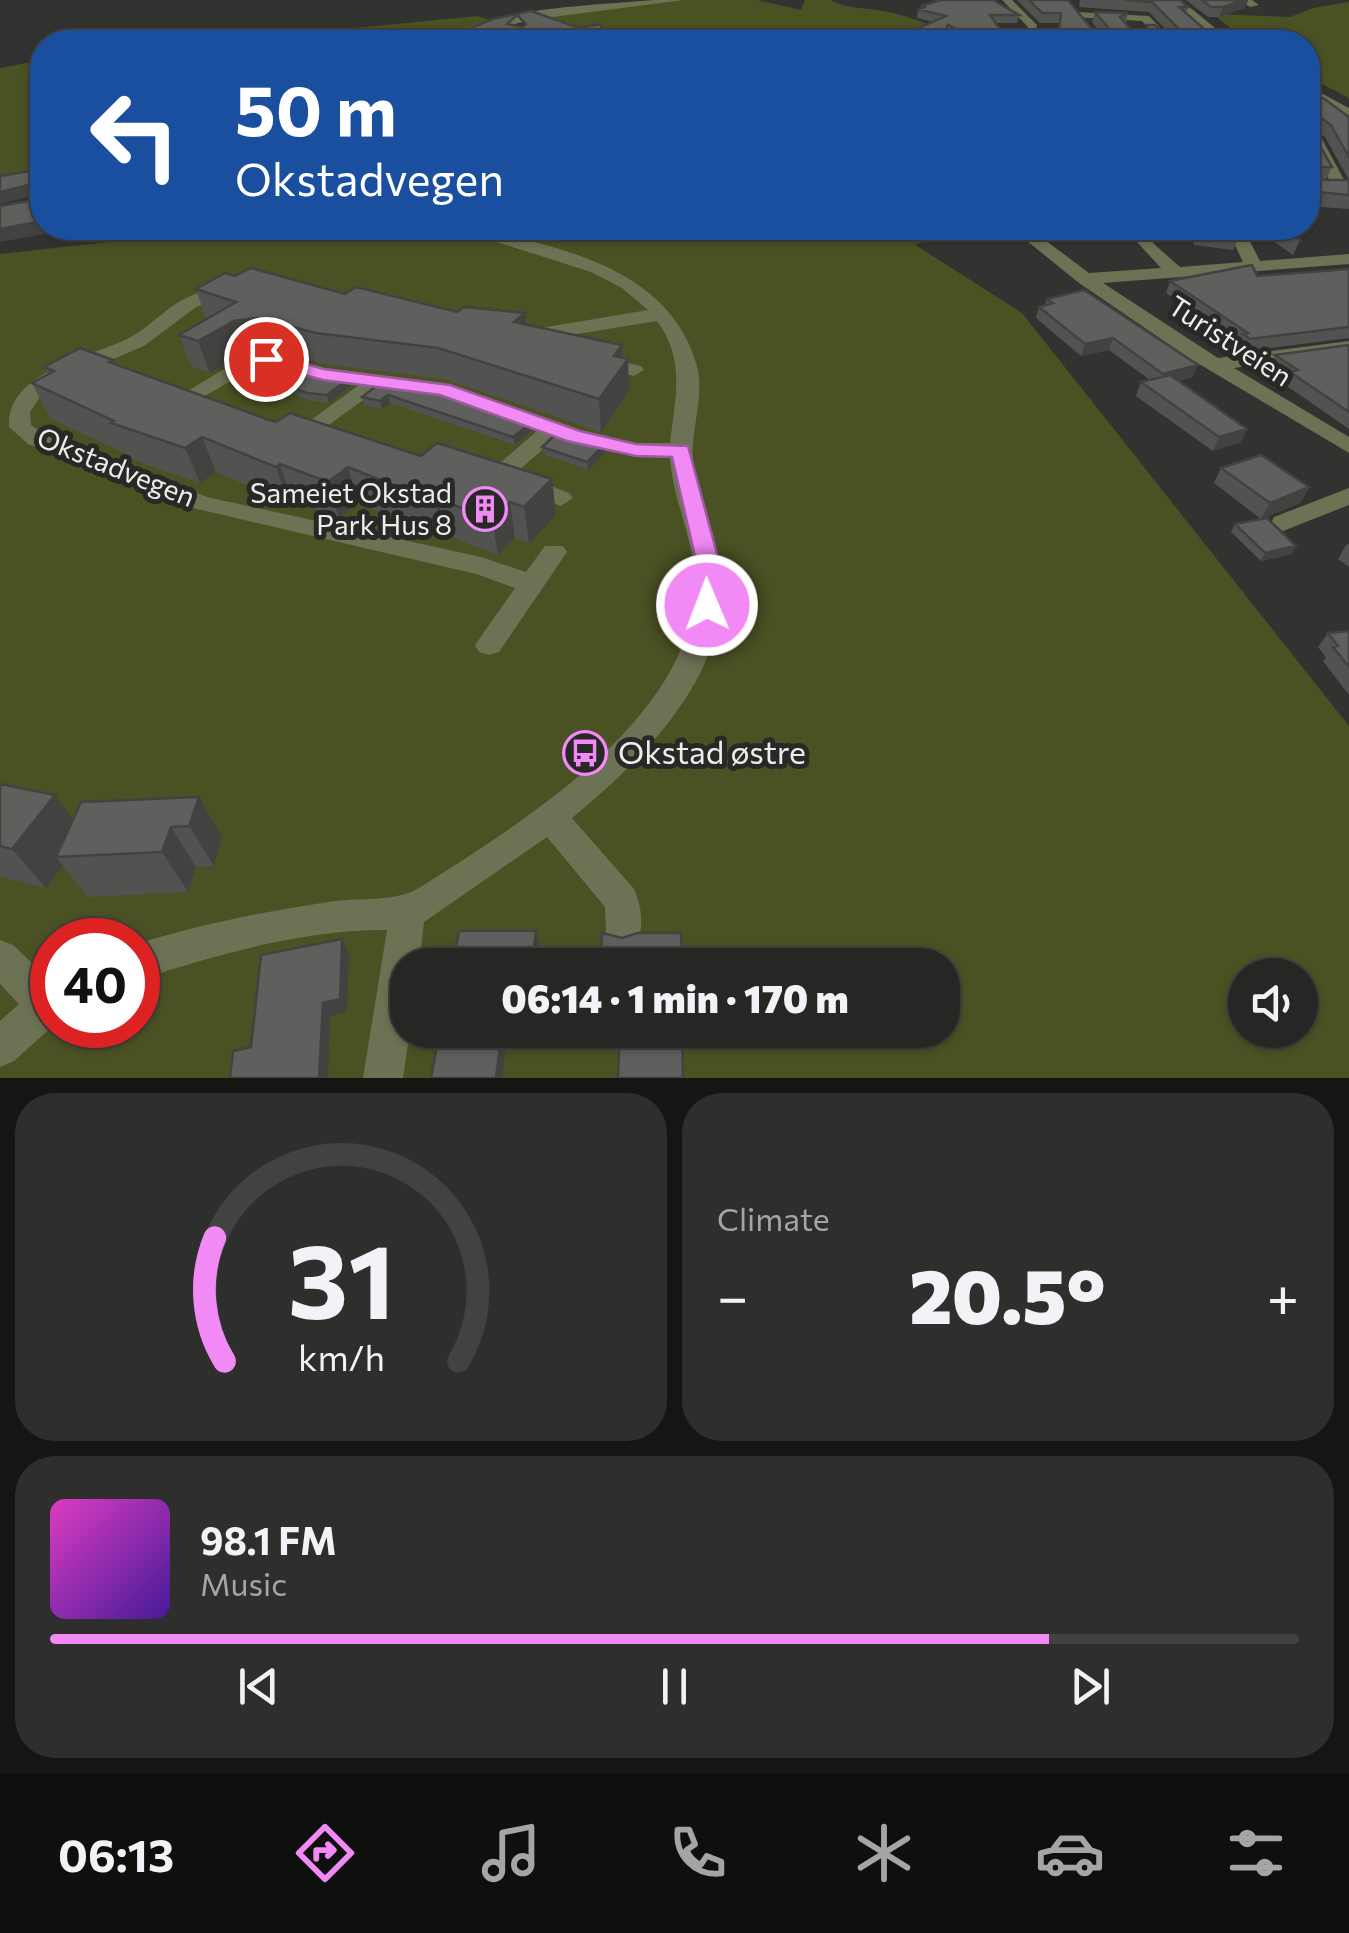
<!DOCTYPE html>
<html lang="en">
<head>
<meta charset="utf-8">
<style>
  body { margin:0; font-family:Commissioner,sans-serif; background:#2e2e2c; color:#f1f3f6; height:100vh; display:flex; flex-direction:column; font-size:38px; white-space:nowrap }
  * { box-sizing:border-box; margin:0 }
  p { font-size:32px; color:#a4a5a6 }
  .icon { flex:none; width:55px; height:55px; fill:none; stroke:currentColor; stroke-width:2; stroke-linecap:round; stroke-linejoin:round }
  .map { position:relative; height:1078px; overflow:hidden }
  .panel { display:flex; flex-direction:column; gap:15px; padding:15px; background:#151514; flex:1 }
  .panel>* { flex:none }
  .guide { position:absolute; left:30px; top:30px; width:1290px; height:210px; border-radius:40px; box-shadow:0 2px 8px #0004,0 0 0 2px #424341; background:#1a4fa0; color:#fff; overflow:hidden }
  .buttons { position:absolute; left:1228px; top:958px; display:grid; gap:20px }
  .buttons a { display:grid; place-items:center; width:90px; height:90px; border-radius:50%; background:#262624; box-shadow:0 2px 8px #0004,0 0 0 2px #424341; font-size:50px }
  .speed { position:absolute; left:30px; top:918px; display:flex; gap:20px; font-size:50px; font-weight:700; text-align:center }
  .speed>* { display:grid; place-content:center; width:130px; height:130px; border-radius:50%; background:#262624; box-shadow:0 2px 8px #0004,0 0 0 2px #424341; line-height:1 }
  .speed .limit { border:15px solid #d22; background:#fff; color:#111 }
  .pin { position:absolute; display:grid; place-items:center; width:85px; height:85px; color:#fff; margin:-42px; border:5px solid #fff; border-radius:50%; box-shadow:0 2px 10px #0007 }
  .me { position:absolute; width:110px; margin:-55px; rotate:359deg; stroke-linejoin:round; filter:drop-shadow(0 0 8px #0008) }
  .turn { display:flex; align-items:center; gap:35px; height:210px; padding:0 40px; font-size:45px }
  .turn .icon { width:130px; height:130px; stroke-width:2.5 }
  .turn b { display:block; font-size:70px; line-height:85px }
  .big { font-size:75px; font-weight:800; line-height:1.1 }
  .panel .card { flex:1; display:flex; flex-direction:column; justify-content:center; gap:15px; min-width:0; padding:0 35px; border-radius:40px; background:#2e2e2c }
  .panel .dial { align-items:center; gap:0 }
  .dial svg { height:260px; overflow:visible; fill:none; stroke:#424341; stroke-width:7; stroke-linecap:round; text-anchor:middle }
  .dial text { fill:#f1f3f6; stroke:none }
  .song { display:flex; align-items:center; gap:30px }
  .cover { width:120px; height:120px; border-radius:15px; background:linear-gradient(135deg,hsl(310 70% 55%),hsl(260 70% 35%)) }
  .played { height:10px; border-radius:5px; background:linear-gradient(90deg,#f18af4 80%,#424341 80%) }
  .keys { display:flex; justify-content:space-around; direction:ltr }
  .heat { display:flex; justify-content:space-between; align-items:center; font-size:55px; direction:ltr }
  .panel .tiles { flex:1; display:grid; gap:15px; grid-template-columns:1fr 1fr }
  .card:last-child { grid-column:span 2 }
  .trip { position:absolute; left:390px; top:948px; width:570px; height:100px; border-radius:40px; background:#262624; box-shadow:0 2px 8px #0004,0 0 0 2px #424341; font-weight:800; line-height:100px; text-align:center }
  .menu { display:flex; height:160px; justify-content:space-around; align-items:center; background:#0f0f0e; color:#a4a5a6 }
  .menu .icon { width:70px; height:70px }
  .menu .selected { color:#f18af4 }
  .menu b { font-size:45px; color:#f1f3f6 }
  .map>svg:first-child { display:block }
  .green { fill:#4a5123; fill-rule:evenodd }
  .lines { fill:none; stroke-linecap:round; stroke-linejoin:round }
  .minor { fill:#6c7254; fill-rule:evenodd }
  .wall { fill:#525350; fill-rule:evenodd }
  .shaded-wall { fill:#424341 }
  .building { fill:#5f605d; stroke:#424341; stroke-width:2.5; fill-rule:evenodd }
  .route { fill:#f18af4; stroke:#9d5a9f; stroke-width:2.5 }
  .labels { text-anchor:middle; stroke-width:10; stroke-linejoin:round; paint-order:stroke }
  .street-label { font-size:28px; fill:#ededec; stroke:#282826 }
  .poi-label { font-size:28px; fill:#ededec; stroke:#282826; text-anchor:end }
  .near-poi-label { font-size:32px; fill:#ededec; stroke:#282826; text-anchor:start }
</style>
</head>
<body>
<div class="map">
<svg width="1349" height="1078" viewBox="0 0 1349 1078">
  <rect width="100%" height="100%" fill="#323230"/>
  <path class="green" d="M683,0H758L801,10L805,0H831C845,9 861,7 877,10C901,13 926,24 949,31L919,42H696L681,37L577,38L544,23H497L442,42H214L477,16L497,22Z
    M1349,2V98L1308,77V42H1248L1213,14L1290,17L1313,8Z
    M42,60V171L0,176V68Z
    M390,228H997L914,244L1022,313L1349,726V1078H0V254L199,232L354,237ZM52,940H138V1025H52ZM408,965H942V1030H408ZM1245,975H1300V1030H1245Z"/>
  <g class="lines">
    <path class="minor" d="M653,0H684L529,20L451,42H438C491,7 589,6 653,0Z
      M1002,0H1012L1037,25L1033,42H1023L1028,27Z
      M1170,0H1181L1232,42H1221Z
      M1239,0H1252L1259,5L1250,7Z
      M1076,12L1149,16L1174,42H1163L1142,21L1072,17Z
      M1308,86L1349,108V117L1308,95Z
      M1308,128L1322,139L1349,189L1347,193L1308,191V183L1332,185L1308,139Z
      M453,228C479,226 502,233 527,240C599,258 674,287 696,363C706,395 690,429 693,462C697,502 718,539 721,580C727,678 641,761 572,818L634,889C642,907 644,927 637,944L624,949L611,944L606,932L605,907L547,837L424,922L419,965H408L410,1030L403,1078H363L387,930C305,929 216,955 138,980V944C200,924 263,912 328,902C356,897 394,903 419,888C519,824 695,718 695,583C695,540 672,500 670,457H636L557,437L510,478H494L490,473L494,468L538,430L440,395L381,387L308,440L300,438L297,433L300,428L359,385L266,365L258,366L192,403H178L174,399L246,356L266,353L324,368L443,383L581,431L636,443H670C675,399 686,360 657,321L535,341L525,335L535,329L648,310L622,288L591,272Z
      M1011,228H1029L1089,273L1161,268L1137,242L1099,228H1144L1154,244L1180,267L1243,262L1227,228H1243L1260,261L1349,254V264L1103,283L1218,358L1349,341V353L1234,368L1349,437V453L1189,358L1079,283Z
      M229,284L238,289L235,293L196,307L144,346L59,382L40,397L30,412L31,425L44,434L207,497L481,557L526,572L545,546H563L567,552L499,652L489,655L479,652L475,645L515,588L476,574L193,508L28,444L9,427C6,372 88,358 127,339C148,329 164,309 184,299C198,292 215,287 229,284Z
      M595,355L641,366L644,370L634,376L588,365V357Z
      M523,475L569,493L573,498L561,506L515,487L511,482L515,477Z
      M1349,488V505L1283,531L1271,523L1274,517Z
      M0,940L13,945L52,982L54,1025L14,1061L0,1067V1021L19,1004L0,984Z"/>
  </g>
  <path class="wall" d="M1017,0H1068L1097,35L1101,34L1092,22L1095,12L1128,13L1126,23L1136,35L1144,34L1147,25L1166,35L1170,34L1149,12L1079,7L1080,0H1180L1188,7L1186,14L1219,42H1057L1059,23H1040Z
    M1186,0H1248L1245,8L1219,17H1208Z
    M921,6L1019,15L1017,23H996L1000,42H887L933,22L917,18L918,9L921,8Z
    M1308,90L1349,117V209L1308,206ZM1310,126L1325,137L1349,180H1326L1332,167Z
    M1188,228H1236L1239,235L1233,250L1194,245Z
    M1254,228H1294L1300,240L1293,255Z
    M1349,269V338L1245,351L1237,346L1239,342L1166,293L1170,281Z
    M235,276L457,312L525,313L526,324L622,345V358L629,391L601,432L444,379L325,364L267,349L244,353L210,373L191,366L179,335L206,319L196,289Z
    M1047,299L1193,377L1179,381L1241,442L1213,451L1136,396L1141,382L1150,380L1109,350L1081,356L1036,318L1039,307L1045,305Z
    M1349,345V429L1284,384L1287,379L1269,367L1275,355Z
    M263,361L350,387L329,403L309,400L259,381L250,387L236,382L234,375Z
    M115,365L269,420L421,456L552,479L556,515L529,543L515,538L498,555L446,535L443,538L358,503L339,518L292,500L288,503L216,472L200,483L128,458L126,454L50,418L32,383L48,375L44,367Z
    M380,383L530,424L531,431L515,445L390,403L382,409L364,405L362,397Z
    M604,445L605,453L588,470L543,454L542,447Z
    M1221,468L1309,487L1300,503L1261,519L1214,483Z
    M1235,524L1292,554L1261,561L1231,532Z
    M1349,544V567L1338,559L1346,545Z
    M1349,631V695L1323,661L1326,657L1318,647L1328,633Z
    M0,784L55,795L73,820L199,797L222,837L214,866L196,867L188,892L88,897L63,866L46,888L0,877Z"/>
  <path class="shaded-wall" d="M1243,0H1248L1245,8L1219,17L1223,7Z
    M36,183L41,194L0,204V192Z
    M42,221V228H79L0,242V229Z
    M525,313L528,344L514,322Z
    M257,318L267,349L244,353L210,373L198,341L234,321Z
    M1113,338L1109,350L1081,356L1085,344Z
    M622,345V366L628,359L629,391L601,432L599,399L614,356Z
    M1198,365L1193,377L1158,386L1163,374Z
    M256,374L259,381L250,387L247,380Z
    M348,379L350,387L329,403L327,395Z
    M388,395L390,403L382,409L380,401Z
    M530,424L531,431L515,445L513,437Z
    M1247,429L1241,442L1213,451L1219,437Z
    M202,437L216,472L200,483L185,448Z
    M604,445L605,453L588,470L587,462Z
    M280,464L292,500L288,503L276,467Z
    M348,467L358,503L339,518L328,482Z
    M552,479L556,515L529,543L524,507Z
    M1309,487L1300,503L1261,519L1270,503Z
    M438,499L446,535L443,538L435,502Z
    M510,502L515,538L498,555L492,519Z
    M1296,546L1292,554L1261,561L1265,553Z
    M55,795L85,836L56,857L63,866L46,888L12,849Z
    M199,797L222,837L214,866L189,826Z
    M171,827L196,867L188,892L162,852Z
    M536,931L539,946L537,965H532Z
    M342,939L349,953L347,1012L330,1016L328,1078H319L323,1003Z
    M502,1030H508L502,1078H496Z"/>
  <path class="building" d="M941,0H993L1019,15H990L1002,32L1000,42H891L888,41L946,16L918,9L926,7L921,6ZM948,25L963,32L960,37L942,36Z
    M1029,0H1068L1097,35L1111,31L1095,12L1128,13L1120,17L1136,35L1150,34L1147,25H1155L1166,35L1181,31L1152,2L1124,0H1180L1188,7H1179L1219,42H1058L1061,13H1042Z
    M1202,0H1243L1223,7H1211Z
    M531,11L579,28L601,24V31L661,39L667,42H435L493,19ZM517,15L526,24L522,27L507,24Z
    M1308,90L1326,100L1349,117V157L1331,125L1313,112L1310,128L1332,167H1311V180H1349V195L1308,191Z
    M42,169V221L0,229V206L40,199L41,187L36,183L0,192V176Z
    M1198,228H1236L1239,235L1199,231Z
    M1281,228H1294L1300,240Z
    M1252,265L1257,276L1349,269V327L1250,339L1243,334L1248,333L1170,281Z
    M251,268L345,294L356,287L457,312L464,307L525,313L514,322L622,345L614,356L628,359L599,399L438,348L316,333L257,318L234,321L198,341L179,335L236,302L196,289L225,273L235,276Z
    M1084,290L1198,365L1163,374L1113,338L1085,344L1039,307L1053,303L1047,299Z
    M1349,345V412L1290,372L1298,370L1275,355Z
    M80,348L113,360L109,362L269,420L276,422L290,413L421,456L437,443L552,479L524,507L510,502L492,519L438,499L435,502L348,467L328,482L280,464L276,467L202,437L185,448L111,423L114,421L32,383L54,371L44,367Z
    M263,361L348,379L327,395L307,393L256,374L247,380L234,375Z
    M1170,375L1247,429L1219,437L1141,382Z
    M380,383L438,391L530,424L513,437L388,395L380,401L362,397Z
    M557,433L604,445L587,462L542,447Z
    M1261,455L1309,487L1270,503L1221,468Z
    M1267,518L1296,546L1265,553L1235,524Z
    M1349,631V667L1333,647L1338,646L1328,633Z
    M0,784L55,795L12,849L0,846Z
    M199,797L189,826L171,827L162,852L56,857L81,802Z
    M459,931H536L532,965H452Z
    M602,933L622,938L638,933H681L682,965H601Z
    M342,939L340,999L323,1003L319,1078H230L233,1051L251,1047L261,955Z
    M440,1030H502L496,1078H431Z
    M620,1030H682L683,1078H618Z"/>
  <path class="route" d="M266,353L324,369L450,385L580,431L636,444L688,446L720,565L719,605L707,614L695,605L697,565L672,457L636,456L567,441L440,395L323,380L260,363L257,359Z"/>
  <defs>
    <g id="building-ring" transform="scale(2.25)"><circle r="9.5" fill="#282826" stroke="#f18af4" stroke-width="1.5"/><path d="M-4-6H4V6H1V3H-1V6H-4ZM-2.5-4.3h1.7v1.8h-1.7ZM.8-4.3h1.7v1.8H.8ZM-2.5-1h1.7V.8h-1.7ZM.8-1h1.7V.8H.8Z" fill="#f18af4"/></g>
    <g id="bus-ring" transform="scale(2.25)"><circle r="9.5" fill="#282826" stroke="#f18af4" stroke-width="1.5"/><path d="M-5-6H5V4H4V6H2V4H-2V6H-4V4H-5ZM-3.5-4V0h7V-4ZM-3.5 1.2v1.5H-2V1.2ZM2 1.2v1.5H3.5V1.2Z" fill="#f18af4"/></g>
  </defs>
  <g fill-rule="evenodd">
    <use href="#building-ring" x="485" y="509"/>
    <use href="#bus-ring" x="585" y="753"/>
  </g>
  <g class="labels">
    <g class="street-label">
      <text transform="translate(1230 341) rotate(33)" y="10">Turistveien</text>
      <text transform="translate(116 467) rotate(22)" y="10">Okstadvegen</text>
    </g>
    <g class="poi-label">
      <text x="452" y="503">Sameiet Okstad<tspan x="452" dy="32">Park Hus 8</tspan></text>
    </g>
    <g class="near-poi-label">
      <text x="618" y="764">Okstad østre</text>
    </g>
  </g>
</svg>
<div class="buttons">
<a><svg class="icon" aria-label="sound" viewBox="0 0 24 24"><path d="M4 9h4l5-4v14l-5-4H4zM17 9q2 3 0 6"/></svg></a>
</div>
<div class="speed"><div class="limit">40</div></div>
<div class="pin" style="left:266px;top:359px;background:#d93025"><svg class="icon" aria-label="arrive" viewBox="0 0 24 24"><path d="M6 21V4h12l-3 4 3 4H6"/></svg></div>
<svg class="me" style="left:707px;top:605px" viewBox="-20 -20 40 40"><circle r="17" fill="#f18af4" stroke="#fff" stroke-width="3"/><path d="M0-11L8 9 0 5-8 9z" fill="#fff"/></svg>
<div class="trip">06:14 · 1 min · 170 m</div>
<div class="guide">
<div class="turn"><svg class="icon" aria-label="left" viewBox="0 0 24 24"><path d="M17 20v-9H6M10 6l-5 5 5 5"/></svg><div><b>50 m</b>Okstadvegen</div></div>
</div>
</div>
<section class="panel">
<div class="tiles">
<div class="card dial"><svg viewBox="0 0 100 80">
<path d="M14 69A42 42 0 1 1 86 69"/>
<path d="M14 69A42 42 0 0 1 11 31" stroke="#f18af4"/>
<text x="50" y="56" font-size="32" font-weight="700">31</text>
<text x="50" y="72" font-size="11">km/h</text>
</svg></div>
<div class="card"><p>Climate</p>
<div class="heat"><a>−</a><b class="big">20.5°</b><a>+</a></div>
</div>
<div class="card">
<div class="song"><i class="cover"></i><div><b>98.1 FM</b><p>Music</p></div></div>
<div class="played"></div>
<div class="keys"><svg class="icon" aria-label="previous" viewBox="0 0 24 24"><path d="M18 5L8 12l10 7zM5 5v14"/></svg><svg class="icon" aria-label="pause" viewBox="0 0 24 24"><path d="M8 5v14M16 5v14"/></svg><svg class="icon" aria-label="next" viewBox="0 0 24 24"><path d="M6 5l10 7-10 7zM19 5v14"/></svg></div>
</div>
</div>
</section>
<nav class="menu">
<b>06:13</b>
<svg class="icon selected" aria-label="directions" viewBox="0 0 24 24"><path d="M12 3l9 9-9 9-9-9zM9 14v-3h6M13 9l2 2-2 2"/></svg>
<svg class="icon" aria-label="music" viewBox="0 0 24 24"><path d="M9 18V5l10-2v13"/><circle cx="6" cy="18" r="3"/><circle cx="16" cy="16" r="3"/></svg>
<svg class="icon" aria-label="phone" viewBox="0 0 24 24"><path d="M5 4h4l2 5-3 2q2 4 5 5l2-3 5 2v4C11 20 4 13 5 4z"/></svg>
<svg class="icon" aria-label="climate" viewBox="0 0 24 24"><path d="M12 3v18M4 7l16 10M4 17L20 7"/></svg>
<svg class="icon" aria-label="car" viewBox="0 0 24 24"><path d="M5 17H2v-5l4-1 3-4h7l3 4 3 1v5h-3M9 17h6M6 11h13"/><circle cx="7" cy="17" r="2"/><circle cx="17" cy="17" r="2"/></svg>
<svg class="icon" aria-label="filters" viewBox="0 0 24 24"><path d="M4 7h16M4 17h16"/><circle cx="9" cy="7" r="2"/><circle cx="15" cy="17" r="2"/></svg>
</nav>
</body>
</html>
